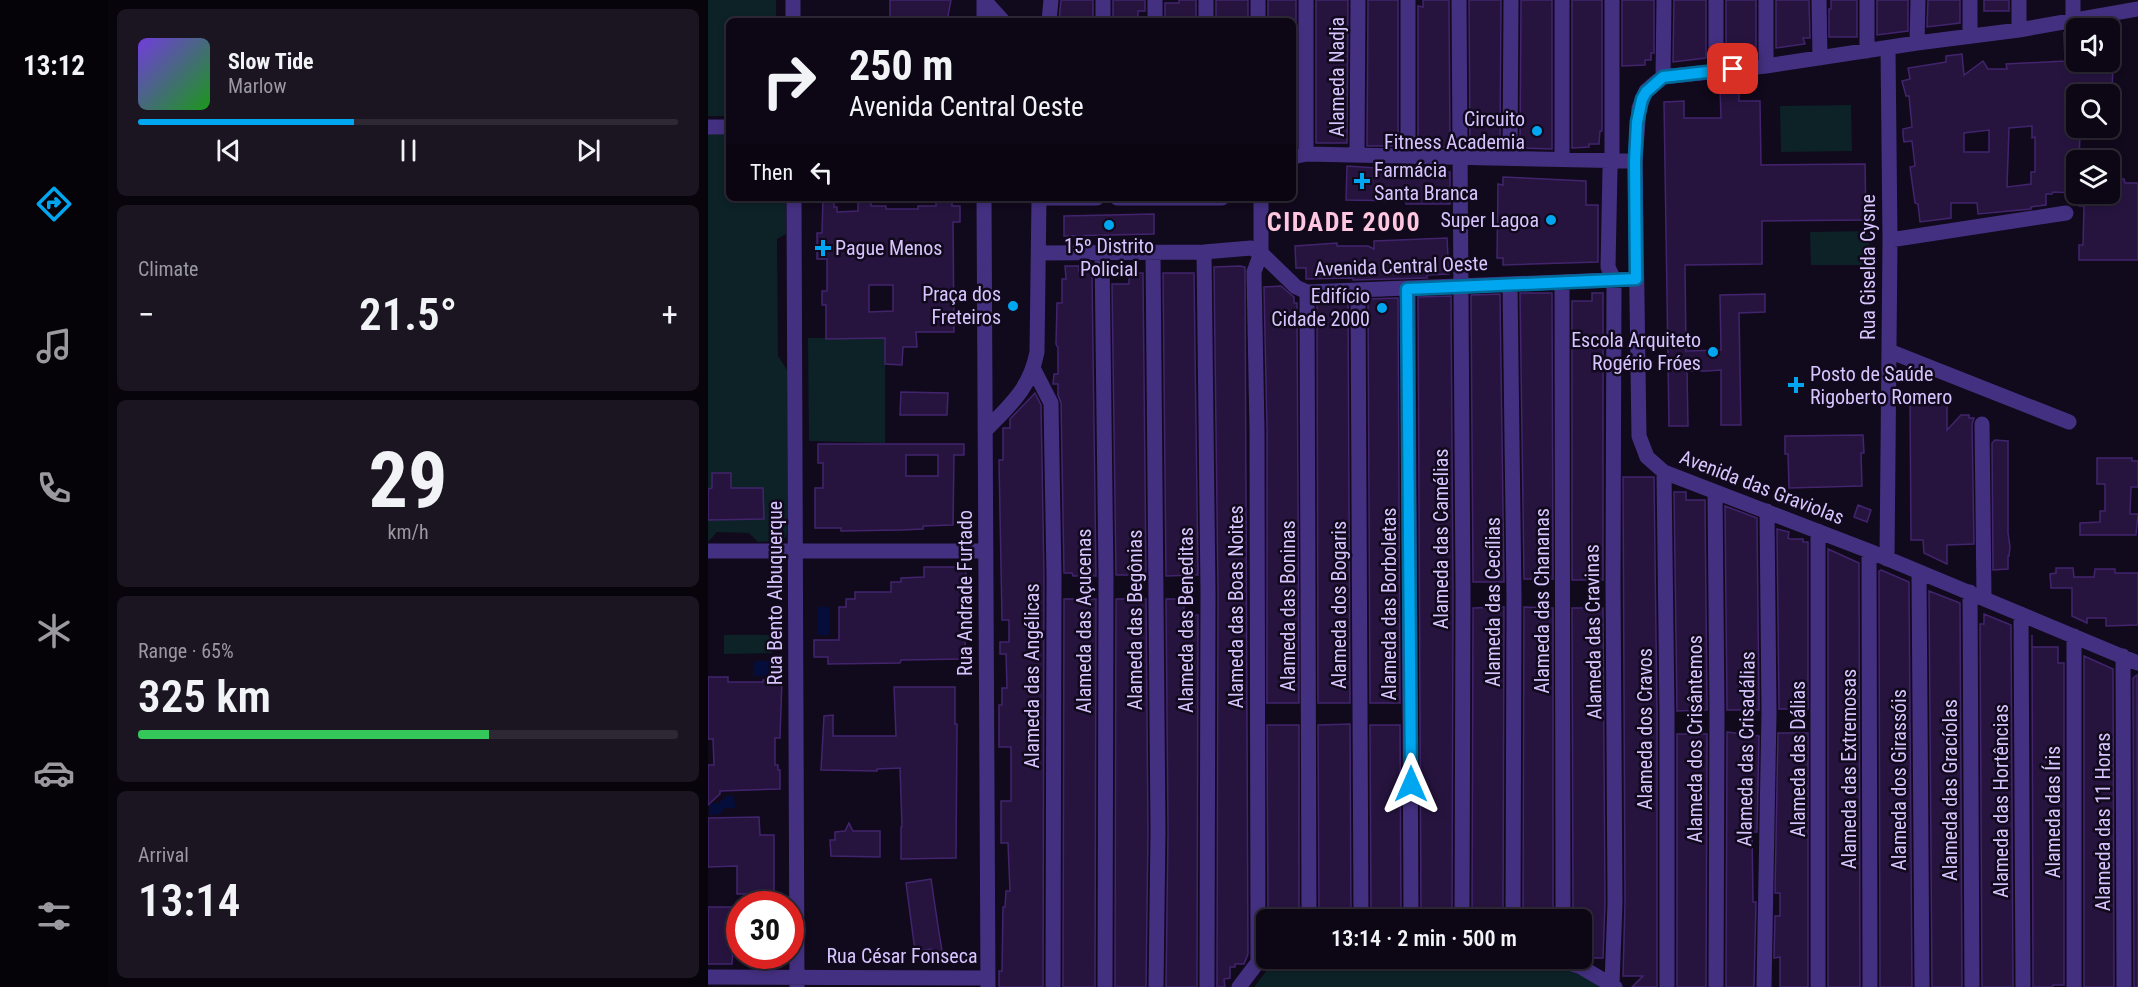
<!DOCTYPE html>
<html lang="en">
<head>
<meta charset="utf-8">
<style>
  body { margin:0; font-family:"Roboto Condensed",sans-serif; background:#1b1522; color:#f1f3f6; height:100vh; display:flex; flex-direction:column; font-size:22px; white-space:nowrap }
  * { box-sizing:border-box; margin:0 }
  p { font-size:20px; color:#9a99a0 }
  .icon { flex:none; width:33px; height:33px; fill:none; stroke:currentColor; stroke-width:2; stroke-linecap:round; stroke-linejoin:round }
  .map { position:relative; flex:1; overflow:hidden }
  .details { display:flex; flex-direction:column; gap:9px; padding:9px; background:#07040c; width:600px }
  .details>* { flex:none }
  .guide { position:absolute; left:18px; top:18px; width:570px; height:183px; border-radius:9px; box-shadow:0 3px 9px #0003,0 0 0 2px #2d2834; background:#0d0715; color:#f1f3f6; overflow:hidden }
  .buttons { position:absolute; left:1358px; top:18px; display:grid; gap:12px }
  .buttons a { display:grid; place-items:center; width:54px; height:54px; border-radius:9px; background:#0d0715; box-shadow:0 3px 9px #0003,0 0 0 2px #2d2834; font-size:30px }
  .speed { position:absolute; left:18px; top:891px; display:flex; gap:12px; font-size:30px; font-weight:700; text-align:center }
  .speed>* { display:grid; place-content:center; width:78px; height:78px; border-radius:50%; background:#0d0715; box-shadow:0 3px 9px #0003,0 0 0 2px #2d2834; line-height:1 }
  .speed .limit { border:9px solid #d22; background:#fff; color:#111 }
  .pin { position:absolute; display:grid; place-items:center; width:51px; height:51px; color:#fff; margin:-26px; border-radius:12px; box-shadow:0 3px 9px #0006 }
  .me { position:absolute; width:66px; margin:-33px; rotate:0deg; stroke-linejoin:round; filter:drop-shadow(0 0 4px #0008) }
  .turn { display:flex; align-items:center; gap:21px; height:126px; padding:0 24px; font-size:27px }
  .turn .icon { width:78px; height:78px; stroke-width:2.5 }
  .turn b { display:block; font-size:42px; line-height:51px }
  .then { display:flex; align-items:center; height:57px; padding:0 24px; background:#0003; gap:12px; font-size:22px }
  .big { font-size:45px; font-weight:600; line-height:1.1 }
  .details .widget { flex:1; display:flex; flex-direction:column; justify-content:center; gap:9px; min-width:0; padding:0 21px; border-radius:9px; background:#1b1522 }
  .details .dial { align-items:center; gap:0 }
  .dial b { font-size:78px; line-height:1 }
  .song { display:flex; align-items:center; gap:18px }
  .cover { width:72px; height:72px; border-radius:9px; background:linear-gradient(135deg,hsl(260 70% 55%),hsl(120 70% 35%)) }
  .played { height:6px; border-radius:3px; background:linear-gradient(90deg,#00a6f0 40%,#2d2834 40%) }
  .keys { display:flex; justify-content:space-around; direction:ltr }
  .heat { display:flex; justify-content:space-between; align-items:center; font-size:33px; direction:ltr }
  .charge { height:9px; border-radius:4px; background:linear-gradient(90deg,#34c759 65%,#2d2834 0) }
  .trip { position:absolute; left:548px; top:909px; width:336px; height:60px; border-radius:9px; background:#0d0715; box-shadow:0 3px 9px #0003,0 0 0 2px #2d2834; font-weight:600; line-height:60px; text-align:center }
  main { display:flex; flex:1; min-height:0 }
  .tabs { display:flex; flex-direction:column; width:108px; justify-content:space-around; align-items:center; background:#050308; color:#9a99a0 }
  .tabs .icon { width:42px; height:42px }
  .tabs .current { color:#00a6f0 }
  .tabs b { font-size:27px; color:#f1f3f6 }
  .map>svg:first-child { display:block }
  .green { fill:#0c2227 }
  .water { fill:#050d3a }
  .building { fill:#26143f; stroke:#42246d; stroke-width:1.5; fill-rule:evenodd }
  .lines { fill:none; stroke-linecap:round; stroke-linejoin:round }
  .minor { stroke:#443080; stroke-width:15 }
  .route-casing { stroke:#006c9c; stroke-width:15 }
  .route { stroke:#00a6f0; stroke-width:10 }
  .poi-dot { fill:#00a6f0; stroke:#11091c; stroke-width:2 }
  .labels { text-anchor:middle; stroke-width:5; stroke-linejoin:round; paint-order:stroke }
  .street-label { font-size:20px; fill:#d8c5ff; stroke:#11091c }
  .poi-label { font-size:20px; fill:#d8c5ff; stroke:#11091c; text-anchor:end }
  .district-label { font-size:26px; font-weight:bold; letter-spacing:1.5px; fill:#ffc7df; stroke:#11091c }
</style>
</head>
<body>
<main>
<nav class="tabs">
<b>13:12</b>
<svg class="icon current" aria-label="directions" viewBox="0 0 24 24"><path d="M12 3l9 9-9 9-9-9zM9 14v-3h6M13 9l2 2-2 2"/></svg>
<svg class="icon" aria-label="music" viewBox="0 0 24 24"><path d="M9 18V5l10-2v13"/><circle cx="6" cy="18" r="3"/><circle cx="16" cy="16" r="3"/></svg>
<svg class="icon" aria-label="phone" viewBox="0 0 24 24"><path d="M5 4h4l2 5-3 2q2 4 5 5l2-3 5 2v4C11 20 4 13 5 4z"/></svg>
<svg class="icon" aria-label="climate" viewBox="0 0 24 24"><path d="M12 3v18M4 7l16 10M4 17L20 7"/></svg>
<svg class="icon" aria-label="car" viewBox="0 0 24 24"><path d="M5 17H2v-5l4-1 3-4h7l3 4 3 1v5h-3M9 17h6M6 11h13"/><circle cx="7" cy="17" r="2"/><circle cx="17" cy="17" r="2"/></svg>
<svg class="icon" aria-label="filters" viewBox="0 0 24 24"><path d="M4 7h16M4 17h16"/><circle cx="9" cy="7" r="2"/><circle cx="15" cy="17" r="2"/></svg>
</nav>
<section class="details">
<div class="widget">
<div class="song"><i class="cover"></i><div><b>Slow Tide</b><p>Marlow</p></div></div>
<div class="played"></div>
<div class="keys"><svg class="icon" aria-label="previous" viewBox="0 0 24 24"><path d="M18 5L8 12l10 7zM5 5v14"/></svg><svg class="icon" aria-label="pause" viewBox="0 0 24 24"><path d="M8 5v14M16 5v14"/></svg><svg class="icon" aria-label="next" viewBox="0 0 24 24"><path d="M6 5l10 7-10 7zM19 5v14"/></svg></div>
</div>
<div class="widget"><p>Climate</p>
<div class="heat"><a>−</a><b class="big">21.5°</b><a>+</a></div>
</div>
<div class="widget dial"><b>29</b><p>km/h</p></div>
<div class="widget"><p>Range · 65%</p><b class="big">325 km</b><div class="charge"></div></div>
<div class="widget"><p>Arrival</p><b class="big">13:14</b></div>
</section>
<div class="map">
<svg width="1430" height="987" viewBox="0 0 1430 987">
  <rect width="100%" height="100%" fill="#11091c"/>
  <path class="green" d="M0,0H68V21H21V116H0Z
    M1143,105L1144,151L1073,152L1072,106Z
    M0,134L21,135V198H78V234L69,239L70,356L79,370V532L78,537L71,541L50,542L41,533L9,532L0,542Z
    M1161,231V265H1103L1102,232Z
    M100,338H177V443L101,441Z
    M16,635H64V653L16,654Z
    M590,960L849,965L869,971L892,987H546L561,968Z"/>
  <path class="water" d="M109,607H121V635H109Z
    M47,661H70L73,665V675L45,676V665Z
    M18,796H26L27,808H17L12,814L1,815V804L11,803Z"/>
  <path class="building" d="M182,0H243L239,21H182Z
    M353,0H385V21H351Z
    M405,0H437V11H430V21H405Z
    M471,0H488V21H457V3H471Z
    M508,0H540V21H508Z
    M560,0H588V143H585V21H560Z
    M608,0H640L639,143H608Z
    M660,0H690V146H659Z
    M715,0H741L742,147H710V6L715,7Z
    M761,0H793L792,146H785V148H762Z
    M813,0H844V149L812,148Z
    M864,0H894V131H892L891,144H881V147L864,148Z
    M914,0H946V53H943V60H937V65L914,66Z
    M966,0H998V58L965,62Z
    M1018,0H1048V51L1018,55Z
    M1068,0H1101L1102,38H1095L1097,44L1068,48Z
    M1123,0H1149V37H1121V9H1123Z
    M1169,0H1200V31L1169,35Z
    M1220,0H1252V23L1219,27Z
    M1276,0H1301V11H1276Z
    M1368,31V62H1405L1404,94H1368V133H1372L1371,160H1368V193L1345,192L1344,194H1338V205L1323,207V209L1270,214L1269,203H1243V218L1212,222L1210,204L1207,203L1202,167L1207,166L1204,141L1196,142L1195,135V129L1204,127L1201,96H1198L1194,81L1202,79L1200,68L1238,62V56L1254,54L1256,75L1275,61L1280,69H1299L1298,64L1357,61L1356,33ZM1324,126V138L1327,137V172H1323V184L1299,187L1301,128ZM1281,130V152H1256V133Z
    M1012,88H1031V101H1052L1053,165L1157,164L1158,220L1054,221V264L977,265L978,351L1013,350L1012,295L1057,294V312L1031,313L1033,425H1013V370L999,371H979L980,426H961L956,102L976,101V118H1013Z
    M668,165L739,167L738,172H742V204H698V201L638,200L639,166L668,168Z
    M795,177L878,181V205H890V262L795,265V258H789L790,184L795,185Z
    M1401,179H1416L1417,183H1430V260H1371V245H1375L1376,206H1371V194H1401Z
    M115,198H126V207H129V212L150,211V198H163V206H178V209H210V206H228V198H244V206H252V222H245L246,332H208L209,347H195L194,365L177,364V338L118,339V305H114V291H119V259H109V233H114ZM161,285H185V311L161,312Z
    M446,214V234L356,236V216Z
    M739,238L741,274L719,275V278L645,280V278L598,279V268H588L587,246L629,243V246H660L666,249V241Z
    M357,266H371V271H383V274H384L388,576H365L364,573H356L353,403L350,395V384H345L346,374H350V348L348,344L349,303H354V279H358Z
    M532,266L537,267L540,954L536,964H527V967H522V978L516,979L517,987H509L510,592L506,267Z
    M427,273H435L438,575H408L404,284H421V274Z
    M455,273H486L490,575L458,576Z
    M573,286L586,297V303H589L591,703H559V430L556,287Z
    M812,293H844L845,579H816Z
    M884,293H895V580H864V301H884Z
    M792,294L796,582H765L763,295Z
    M743,296L745,594L744,918L713,920L710,297Z
    M690,298L692,703H662L660,299Z
    M640,300L642,703H610L609,304Z
    M193,392L240,393L239,415H192Z
    M1225,392H1239V430L1253,415H1261V418H1266L1264,424L1266,544L1239,545V564L1216,553L1215,540H1203L1202,397L1225,396Z
    M327,393L333,405L336,577L335,987H291V971H294L295,907H297L298,891H302L300,843H293V801H303V747H291V705H294V688H299L298,654H292V642H301V620H294L291,460H295V428H302V419Z
    M1155,435L1156,453H1153L1154,486L1081,488L1080,454H1077V436Z
    M1287,440L1300,441V533L1302,547L1301,556H1300V569L1285,570L1284,443Z
    M110,444H256V455H246L245,525L215,526V529L193,530L133,531V528H107V488H115V463H110ZM198,455H230V476H198Z
    M1389,458H1424V461H1430V487H1423L1422,514H1430L1428,535H1372V523L1392,522V511H1397V484H1389Z
    M4,473H23V488H55L56,519L0,520V489L4,488Z
    M915,477H946L949,713V987H924L935,976H915L917,903Z
    M966,492H978V500H997L999,710L969,711Z
    M1150,505L1163,510L1159,522L1146,517Z
    M1017,506L1049,518L1051,710H1019Z
    M1069,529L1081,532L1080,538L1082,539H1095V542H1100V709H1071Z
    M1120,549L1151,563L1152,987H1120Z
    M216,567H258L257,659L193,660L192,663L120,664V657H106V640H131V607H138V599H147V592H183V582H193V578L216,577Z
    M1348,568H1365L1366,577H1386L1387,569H1407V573H1430V625L1398,626V618H1379V623L1364,616V588H1343L1342,574L1348,573Z
    M1173,570L1201,582L1204,987H1172L1171,571Z
    M1221,591L1252,603L1254,987H1224Z
    M356,599H388L387,987H355Z
    M408,599H438L440,831L438,987H407Z
    M458,599H476V615H490L489,987H458L460,831Z
    M796,607L795,915H792V920H764L765,608Z
    M816,607L845,608V920H815Z
    M864,608H895L897,903L895,958H885V955L878,954L876,949H873V920H865Z
    M1276,614L1303,625L1305,987H1274L1272,624H1276Z
    M1324,635V647H1350V663H1356V985H1345V987H1325Z
    M1376,656L1405,669L1406,987H1376Z
    M1429,675L1430,987H1426L1425,678Z
    M0,677H20V682H55V680L74,679L72,738H67V765H70V770H72V789L12,791V794L0,805V765H6L5,739H0Z
    M186,687H247V724H249L248,858L193,859V827H194L192,768L169,769V771L113,770L116,716L125,715V736H188Z
    M642,724L643,920H611L610,725Z
    M559,725H591V920H560Z
    M662,725H692L693,917L676,916V920H663Z
    M1019,732L1051,736L1049,832H1044L1045,902H1048L1046,987H1018Z
    M1070,733H1100V987H1072V957L1066,958L1067,916H1072V893H1067Z
    M969,734H999L998,987H969Z
    M51,817L52,835H66V894H29V866L0,867V818Z
    M141,823L145,831H172V857L123,856L122,840H127V832L137,831Z
    M223,879L230,926L236,963H225L224,949L207,951L198,883Z
    M0,907H32V950H25L24,964H0Z"/>
  <g class="lines">
    <path class="minor" d="M276,0L295,21
      M276,0V21
      M395,0V21
      M550,0V21
      M751,0L755,594L754,920
      M854,0V159
      M1008,0V71
      M1058,0V66
      M1111,0L1112,58
      M1262,0V36
      M1311,0V30
      M1365,0V20
      M1430,9L1311,30L1209,43L1058,66L955,77L946,84L938,91L931,108L927,161L931,436L939,457L956,472L1161,551L1430,663
      M85,21V0
      M341,21L343,0
      M447,21V0
      M498,21V0
      M1209,43L1210,0
      M1159,51V0
      M955,77L956,0
      M0,127H21
      M598,154V0
      M649,155L650,0
      M700,155V0
      M585,157L598,154L927,161
      M802,158L803,0
      M86,198L89,987
      M276,198L280,987
      M331,198H389
      M409,198H514
      M1182,240L1358,213
      M496,252L500,592L499,987
      M331,253L496,252L543,248L553,253L588,287L599,292L928,279
      M445,253L450,831L448,987
      M394,254L398,578L397,987
      M854,282L855,920
      M802,284L806,595L805,920
      M700,289L703,920
      M650,290L653,920
      M599,292L601,920
      M1181,351L1361,422
      M326,370L343,403L346,577L345,987
      M1274,424L1276,598
      M277,431C302,405 322,389 329,352L331,198
      M956,472L959,713V987
      M1007,492L1009,713L1008,987
      M1110,531V987
      M0,551H278
      M1161,551L1162,987
      M1179,559L1182,240L1180,48
      M1211,573L1214,987
      M1262,592L1264,987
      M1313,614L1315,987
      M1415,656L1416,987
      M818,958L855,961L873,967L907,987
      M550,962L549,430L546,272L553,253V198
      M0,977L280,978
      M904,984L907,903L905,584L906,280L900,267L902,169L904,160V0
      M531,987L550,962L572,958
      M1056,987L1061,713L1059,511
      M1366,987V636"/>
  </g>
  <g class="lines">
    <g class="route-casing">
      <path id="route" d="M703,784L699,289L928,279L927,161L929,122L934,99L938,92L955,77L1025,69"/>
    </g>
    <use href="#route" class="route"/>
  </g>
  <g class="poi-dot">
    <circle cx="829" cy="131" r="6"/>
    <path d="M651 172h6v6h6v6h-6v6h-6v-6h-6v-6h6z"/>
    <circle cx="843" cy="220" r="6"/>
    <circle cx="401" cy="225" r="6"/>
    <path d="M112 239h6v6h6v6h-6v6h-6v-6h-6v-6h6z"/>
    <circle cx="305" cy="306" r="6"/>
    <circle cx="674" cy="308" r="6"/>
    <circle cx="1005" cy="352" r="6"/>
    <path d="M1085 376h6v6h6v6h-6v6h-6v-6h-6v-6h6z"/>
  </g>
  <g class="labels">
    <g class="street-label">
      <text transform="translate(629 77) rotate(-90)" y="7">Alameda Nadja</text>
      <text transform="translate(693 266) rotate(-2)" y="7">Avenida Central Oeste</text>
      <text transform="translate(1160 267) rotate(-90)" y="7">Rua Giselda Cysne</text>
      <text transform="translate(1054 487) rotate(21)" y="7">Avenida das Graviolas</text>
      <text transform="translate(733 539) rotate(-90)" y="7">Alameda das Camélias</text>
      <text transform="translate(67 593) rotate(-90)" y="7">Rua Bento Albuquerque</text>
      <text transform="translate(257 593) rotate(-90)" y="7">Rua Andrade Furtado</text>
      <text transform="translate(834 601) rotate(-90)" y="7">Alameda das Chananas</text>
      <text transform="translate(785 602) rotate(-90)" y="7">Alameda das Cecílias</text>
      <text transform="translate(681 604) rotate(-90)" y="7">Alameda das Borboletas</text>
      <text transform="translate(631 605) rotate(-90)" y="7">Alameda dos Bogaris</text>
      <text transform="translate(580 606) rotate(-90)" y="7">Alameda das Boninas</text>
      <text transform="translate(528 607) rotate(-90)" y="7">Alameda das Boas Noites</text>
      <text transform="translate(427 620) rotate(-90)" y="7">Alameda das Begônias</text>
      <text transform="translate(478 620) rotate(-90)" y="7">Alameda das Beneditas</text>
      <text transform="translate(376 621) rotate(-90)" y="7">Alameda das Açucenas</text>
      <text transform="translate(885 632) rotate(-91)" y="7">Alameda das Cravinas</text>
      <text transform="translate(324 676) rotate(-90)" y="7">Alameda das Angélicas</text>
      <text transform="translate(937 729) rotate(-90)" y="7">Alameda dos Cravos</text>
      <text transform="translate(987 739) rotate(-90)" y="7">Alameda dos Crisântemos</text>
      <text transform="translate(1038 749) rotate(-89)" y="7">Alameda das Crisadálias</text>
      <text transform="translate(1090 759) rotate(-90)" y="7">Alameda das Dálias</text>
      <text transform="translate(1141 769) rotate(-90)" y="7">Alameda das Extremosas</text>
      <text transform="translate(1191 780) rotate(-90)" y="7">Alameda dos Girassóis</text>
      <text transform="translate(1242 790) rotate(-90)" y="7">Alameda das Gracíolas</text>
      <text transform="translate(1293 801) rotate(-90)" y="7">Alameda das Hortências</text>
      <text transform="translate(1345 812) rotate(-90)" y="7">Alameda das Íris</text>
      <text transform="translate(1395 822) rotate(-90)" y="7">Alameda das 11 Horas</text>
      <text x="194" y="963">Rua César Fonseca</text>
    </g>
    <g class="poi-label">
      <text x="817" y="126">Circuito<tspan x="817" dy="23">Fitness Academia</tspan></text>
      <text x="666" y="177" text-anchor="start">Farmácia<tspan x="666" dy="23">Santa Branca</tspan></text>
      <text x="831" y="227">Super Lagoa</text>
      <text x="401" y="253" text-anchor="middle">15º Distrito<tspan x="401" dy="23">Policial</tspan></text>
      <text x="127" y="255" text-anchor="start">Pague Menos</text>
      <text x="293" y="301">Praça dos<tspan x="293" dy="23">Freteiros</tspan></text>
      <text x="662" y="303">Edifício<tspan x="662" dy="23">Cidade 2000</tspan></text>
      <text x="993" y="347">Escola Arquiteto<tspan x="993" dy="23">Rogério Fróes</tspan></text>
      <text x="1102" y="381" text-anchor="start">Posto de Saúde<tspan x="1102" dy="23">Rigoberto Romero</tspan></text>
    </g>
    <g class="district-label">
      <text x="636" y="231">CIDADE 2000</text>
    </g>
  </g>
</svg>
<div class="buttons">
<a><svg class="icon" aria-label="sound" viewBox="0 0 24 24"><path d="M4 9h4l5-4v14l-5-4H4zM17 9q2 3 0 6"/></svg></a>
<a><svg class="icon" aria-label="search" viewBox="0 0 24 24"><circle cx="10" cy="10" r="6"/><path d="M15 15l6 6"/></svg></a>
<a><svg class="icon" aria-label="layers" viewBox="0 0 24 24"><path d="M12 4l9 5-9 5-9-5zM3 14l9 5 9-5"/></svg></a>
</div>
<div class="speed"><div class="limit">30</div></div>
<div class="pin" style="left:1025px;top:69px;background:#d93025"><svg class="icon" aria-label="arrive" viewBox="0 0 24 24"><path d="M6 21V4h12l-3 4 3 4H6"/></svg></div>
<svg class="me" style="left:703px;top:784px" viewBox="-20 -20 40 40"><path d="M0-17L14 15 0 8-14 15z" fill="#00a6f0" stroke="#fff" stroke-width="4"/></svg>
<div class="trip">13:14 · 2 min · 500 m</div>
<div class="guide">
<div class="turn"><svg class="icon" aria-label="right" viewBox="0 0 24 24"><path d="M7 20v-9h11M14 6l5 5-5 5"/></svg><div><b>250 m</b>Avenida Central Oeste</div></div>
<div class="then">Then<svg class="icon" aria-label="left" viewBox="0 0 24 24"><path d="M17 20v-9H6M10 6l-5 5 5 5"/></svg></div>
</div>
</div>
</main>
</body>
</html>
